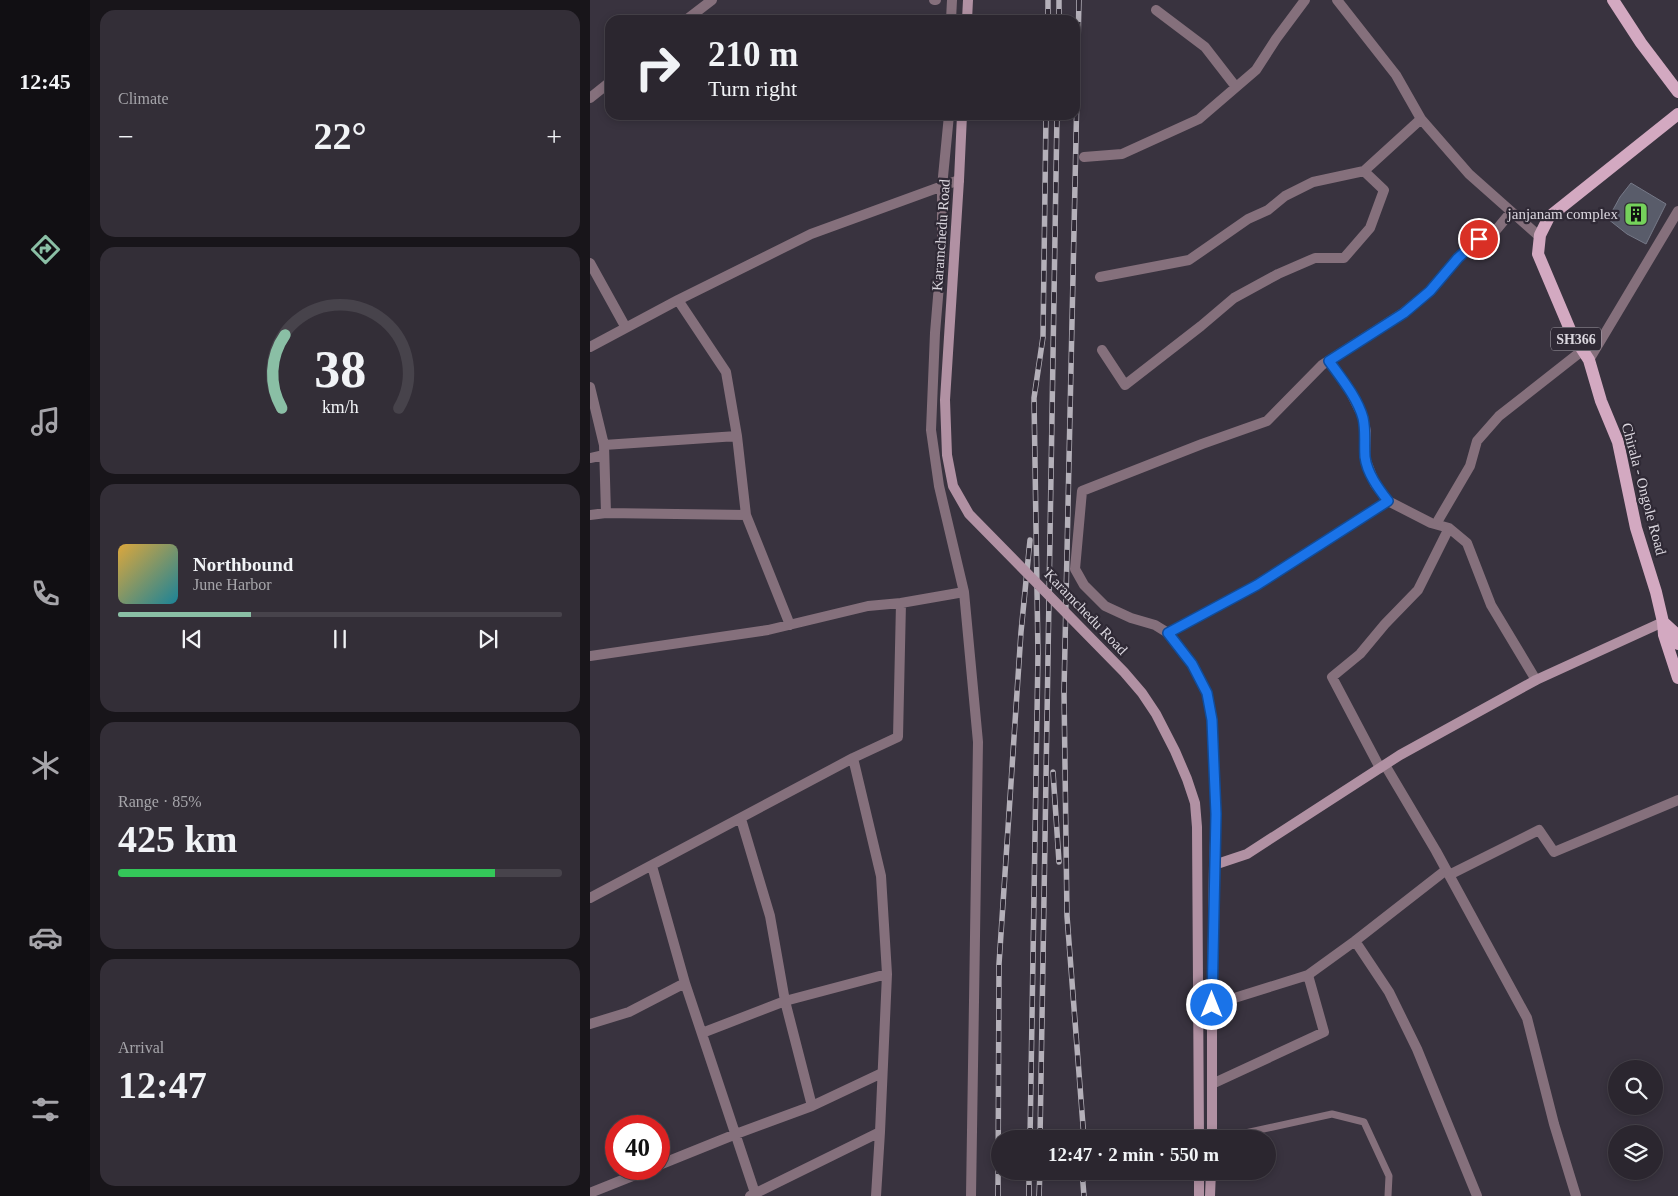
<!DOCTYPE html>
<html lang="en">
<head>
<meta charset="utf-8">
<style>
  body { margin:0; font-family:Georgia,serif; background:#332e37; color:#f1f3f6; height:100vh; display:flex; flex-direction:column; font-size:19px; white-space:nowrap }
  * { box-sizing:border-box; margin:0 }
  p { font-size:16px; color:#a6a5aa }
  .icon { flex:none; width:28px; height:28px; fill:none; stroke:currentColor; stroke-width:2; stroke-linecap:round; stroke-linejoin:round }
  .map { position:relative; flex:1; overflow:hidden }
  .sheet { display:flex; flex-direction:column; gap:10px; padding:10px; background:#18151a; width:500px }
  .sheet>* { flex:none }
  .hud { position:absolute; left:15px; top:15px; width:475px; height:105px; border-radius:15px; box-shadow:0 2px 8px #0003,0 0 0 1px #47434b; background:#2b262f; color:#f1f3f6; overflow:hidden }
  .tools { position:absolute; left:1018px; top:1060px; display:grid; gap:10px }
  .tools a { display:grid; place-items:center; width:55px; height:55px; border-radius:50%; background:#2b262f; box-shadow:0 2px 8px #0003,0 0 0 1px #47434b; font-size:25px }
  .speed { position:absolute; left:15px; top:1115px; display:flex; gap:10px; font-size:25px; font-weight:700; text-align:center }
  .speed>* { display:grid; place-content:center; width:65px; height:65px; border-radius:50%; background:#2b262f; box-shadow:0 2px 8px #0003,0 0 0 1px #47434b; line-height:1 }
  .speed .limit { border:8px solid #d22; background:#fff; color:#111 }
  .pin { position:absolute; display:grid; place-items:center; width:42px; height:42px; color:#fff; margin:-21px; border:2px solid #fff; border-radius:50%; box-shadow:0 1px 5px #0007 }
  .me { position:absolute; width:55px; margin:-28px; rotate:0deg; stroke-linejoin:round; filter:drop-shadow(0 0 4px #0008) }
  .turn { display:flex; align-items:center; gap:18px; height:105px; padding:0 20px; font-size:22px }
  .turn .icon { width:65px; height:65px; stroke-width:2.5 }
  .turn b { display:block; font-size:35px; line-height:42px }
  .big { font-size:38px; font-weight:700; line-height:1.1 }
  .sheet .card { flex:1; display:flex; flex-direction:column; justify-content:center; gap:8px; min-width:0; padding:0 18px; border-radius:15px; background:#332e37 }
  .sheet .dial { align-items:center; gap:0 }
  .dial svg { height:130px; overflow:visible; fill:none; stroke:#47434b; stroke-width:7; stroke-linecap:round; text-anchor:middle }
  .dial text { fill:#f1f3f6; stroke:none }
  .song { display:flex; align-items:center; gap:15px }
  .cover { width:60px; height:60px; border-radius:8px; background:linear-gradient(135deg,hsl(40 70% 55%),hsl(190 70% 35%)) }
  .played { height:5px; border-radius:2px; background:linear-gradient(90deg,#8abfa5 30%,#47434b 30%) }
  .keys { display:flex; justify-content:space-around; direction:ltr }
  .heat { display:flex; justify-content:space-between; align-items:center; font-size:28px; direction:ltr }
  .charge { height:8px; border-radius:4px; background:linear-gradient(90deg,#34c759 85%,#47434b 0) }
  .trip { position:absolute; left:401px; top:1130px; width:285px; height:50px; border-radius:25px; background:#2b262f; box-shadow:0 2px 8px #0003,0 0 0 1px #47434b; font-weight:700; line-height:50px; text-align:center }
  main { display:flex; flex:1; min-height:0 }
  .dock { display:flex; flex-direction:column; width:90px; justify-content:space-around; align-items:center; background:#110f13; color:#a6a5aa }
  .dock .icon { width:35px; height:35px }
  .dock .selected { color:#8abfa5 }
  .dock b { font-size:22px; color:#f1f3f6 }
  .map>svg:first-child { display:block }
  .building { fill:#595c6a; stroke:#767988 }
  .lines { fill:none; stroke-linecap:round; stroke-linejoin:round }
  .lane { stroke:#85707c; stroke-width:7 }
  .street { stroke:#85707c; stroke-width:10 }
  .secondary { stroke:#b191a3; stroke-width:10 }
  .primary { stroke:#d3a9c1; stroke-width:12 }
  .rail-casing { stroke:#b4b0b9; stroke-width:5.5 }
  .rail { stroke:#2f2935; stroke-width:4; stroke-dasharray:11; stroke-linecap:butt }
  .secondary-bridge { stroke:#b191a3; stroke-width:10 }
  .route-casing { stroke:#114b97; stroke-width:12 }
  .route { stroke:#1a73e8; stroke-width:9 }
  .labels { text-anchor:middle; stroke-width:4.5; stroke-linejoin:round; paint-order:stroke }
  .shield { fill:#2f2935; stroke:#a7a2ab; stroke-width:1 }
  .shield-label { font-size:14px; font-weight:bold; fill:#dad6de }
  .poi-label { font-size:15px; fill:#dad6de; stroke:#2f2935; text-anchor:end }
  .street-label { font-size:15px; fill:#dad6de; stroke:#2f2935 }
</style>
</head>
<body>
<main>
<nav class="dock">
<b>12:45</b>
<svg class="icon selected" aria-label="directions" viewBox="0 0 24 24"><path d="M12 3l9 9-9 9-9-9zM9 14v-3h6M13 9l2 2-2 2"/></svg>
<svg class="icon" aria-label="music" viewBox="0 0 24 24"><path d="M9 18V5l10-2v13"/><circle cx="6" cy="18" r="3"/><circle cx="16" cy="16" r="3"/></svg>
<svg class="icon" aria-label="phone" viewBox="0 0 24 24"><path d="M5 4h4l2 5-3 2q2 4 5 5l2-3 5 2v4C11 20 4 13 5 4z"/></svg>
<svg class="icon" aria-label="climate" viewBox="0 0 24 24"><path d="M12 3v18M4 7l16 10M4 17L20 7"/></svg>
<svg class="icon" aria-label="car" viewBox="0 0 24 24"><path d="M5 17H2v-5l4-1 3-4h7l3 4 3 1v5h-3M9 17h6M6 11h13"/><circle cx="7" cy="17" r="2"/><circle cx="17" cy="17" r="2"/></svg>
<svg class="icon" aria-label="filters" viewBox="0 0 24 24"><path d="M4 7h16M4 17h16"/><circle cx="9" cy="7" r="2"/><circle cx="15" cy="17" r="2"/></svg>
</nav>
<section class="sheet">
<div class="card"><p>Climate</p>
<div class="heat"><a>−</a><b class="big">22°</b><a>+</a></div>
</div>
<div class="card dial"><svg viewBox="0 0 100 80">
<path d="M14 69A42 42 0 1 1 86 69"/>
<path d="M14 69A42 42 0 0 1 16 24" stroke="#8abfa5"/>
<text x="50" y="56" font-size="32" font-weight="700">38</text>
<text x="50" y="72" font-size="11">km/h</text>
</svg></div>
<div class="card">
<div class="song"><i class="cover"></i><div><b>Northbound</b><p>June Harbor</p></div></div>
<div class="played"></div>
<div class="keys"><svg class="icon" aria-label="previous" viewBox="0 0 24 24"><path d="M18 5L8 12l10 7zM5 5v14"/></svg><svg class="icon" aria-label="pause" viewBox="0 0 24 24"><path d="M8 5v14M16 5v14"/></svg><svg class="icon" aria-label="next" viewBox="0 0 24 24"><path d="M6 5l10 7-10 7zM19 5v14"/></svg></div>
</div>
<div class="card"><p>Range · 85%</p><b class="big">425 km</b><div class="charge"></div></div>
<div class="card"><p>Arrival</p><b class="big">12:47</b></div>
</section>
<div class="map">
<svg width="1088" height="1196" viewBox="0 0 1088 1196">
  <rect width="100%" height="100%" fill="#39333f"/>
  <path class="building" d="M1041,183L1076,204L1056,244L1037,234L1018,219L1030,197Z"/>
  <g class="lines">
    <path class="lane" d="M628,1139L742,1114L774,1122L799,1176L798,1196"/>
    <path class="street" d="M344,0H346
      M747,0L806,75L831,119L879,174L950,237
      M566,10L615,47L646,87
      M96,20L122,0
      M361,20L362,0
      M0,98L20,82
      M494,157L532,154L609,119L666,70L686,39L715,0
      M0,263L36,328
      M510,277L599,260L658,219L678,210L695,196L723,182L774,171L831,119
      M88,300L136,372L147,436L156,515
      M0,347L88,300L221,234L369,180
      M512,350L535,385L611,326L644,298L688,274L725,258H754L780,228L794,190L774,171
      M999,360L1088,211
      M739,361L758,387L772,415L776,431L775,458L785,484L798,501L841,523L859,528L877,543L901,605L946,680
      M0,387L14,445L16,513L0,515
      M14,445L147,436
      M0,458L14,455
      M16,513L156,515L200,625
      M846,524L880,466L887,441L909,416L993,350
      M374,592L388,742L381,1196
      M311,603L374,592L349,486L341,430L345,333L352,249V187L359,115
      M578,633L667,585L798,501
      M0,656L178,630L278,606L311,603L308,737L263,758
      M795,765L846,851L937,1018L964,1124L986,1196
      M790,768L742,677L770,654L795,624L828,590L859,528
      M151,819L180,916L195,1001L222,1106
      M624,865L626,815L622,720L617,693L602,664L578,633L565,625L541,618L515,606L494,585L485,569L492,491L612,444L677,421L732,365L813,313L840,291L868,258L889,239L897,241L921,212
      M62,866L95,983L165,1193
      M859,875L949,830L964,852L1088,800
      M0,898L263,758L291,876L297,974L290,1132L160,1196
      M765,941L856,870
      M622,1005L718,975L765,941L799,992L827,1049L887,1196
      M0,1024L39,1012L95,983
      M112,1033L195,1001L297,974
      M622,1084L734,1032L718,975
      M69,1165L146,1134L222,1106L292,1073
      M0,1193L60,1169
      M286,1196L290,1132"/>
    <path class="secondary" d="M377,20L378,0
      M369,180L372,115
      M622,1139V1005L624,865L657,854L810,755L946,680L1073,622
      M609,1171V1196
      M620,1196L621,1171"/>
    <path class="primary" d="M1023,0L1051,43L1088,92
      M1088,114L959,217L950,235L948,254L981,332L999,360L1011,401L1028,442L1046,528L1066,592L1073,622L1074,635L1088,678
      M1073,622L1084,632L1088,644"/>
    <g class="rail-casing">
      <path id="rail" d="M489,0L474,691L477,916L494,1139
        M458,20V0
        M469,20V0
        M463,772L469,862
        M440,1139L448,654L444,398L453,337L456,115
        M450,1139L467,115
        M492,1171L494,1196
        M408,1196L409,964L431,632L440,540
        M439,1196V1171
        M449,1196L450,1171"/>
    </g>
    <use href="#rail" class="rail"/>
    <path class="secondary-bridge" d="M369,180L355,400L357,455L363,486L379,514L534,672L552,693L566,714L585,751L597,779L605,803L607,827L609,1139"/>
  </g>
  <g class="lines">
    <g class="route-casing">
      <path id="route" d="M622,1005L626,814L622,720L617,693L602,664L578,633L667,585L798,501C788,488 777,473 775,457C774,443 776,431 773,418C767,397 751,378 739,361L814,313L840,291L868,258L889,239"/>
    </g>
    <use href="#route" class="route"/>
  </g>
  <defs>
    <g id="building-square" transform="scale(1.25)"><rect x="-9" y="-9" width="18" height="18" rx="4" fill="#75d25b" stroke="#2f2935"/><path d="M-4-6H4V6H1V3H-1V6H-4ZM-2.5-4.3h1.7v1.8h-1.7ZM.8-4.3h1.7v1.8H.8ZM-2.5-1h1.7V.8h-1.7ZM.8-1h1.7V.8H.8Z" fill="#111"/></g>
  </defs>
  <g fill-rule="evenodd">
    <use href="#building-square" x="1046" y="214"/>
  </g>
  <g class="labels">
    <rect class="shield" x="961" y="327.5" width="50" height="23" rx="4"/>
    <g class="shield-label">
      <text x="986" y="344">SH366</text>
    </g>
    <g class="poi-label">
      <text x="1028" y="219">janjanam complex</text>
    </g>
    <g class="street-label">
      <text transform="translate(351 235) rotate(-86)" y="5">Karamchedu Road</text>
      <text transform="translate(1054 489) rotate(75)" y="5">Chirala - Ongole Road</text>
      <text transform="translate(496 612) rotate(46)" y="5">Karamchedu Road</text>
    </g>
  </g>
</svg>
<div class="tools">
<a><svg class="icon" aria-label="search" viewBox="0 0 24 24"><circle cx="10" cy="10" r="6"/><path d="M15 15l6 6"/></svg></a>
<a><svg class="icon" aria-label="layers" viewBox="0 0 24 24"><path d="M12 4l9 5-9 5-9-5zM3 14l9 5 9-5"/></svg></a>
</div>
<div class="speed"><div class="limit">40</div></div>
<div class="pin" style="left:889px;top:239px;background:#d93025"><svg class="icon" aria-label="arrive" viewBox="0 0 24 24"><path d="M6 21V4h12l-3 4 3 4H6"/></svg></div>
<svg class="me" style="left:622px;top:1005px" viewBox="-20 -20 40 40"><circle r="17" fill="#1a73e8" stroke="#fff" stroke-width="3"/><path d="M0-11L8 9 0 5-8 9z" fill="#fff"/></svg>
<div class="trip">12:47 · 2 min · 550 m</div>
<div class="hud">
<div class="turn"><svg class="icon" aria-label="right" viewBox="0 0 24 24"><path d="M7 20v-9h11M14 6l5 5-5 5"/></svg><div><b>210 m</b>Turn right</div></div>
</div>
</div>
</main>
</body>
</html>
